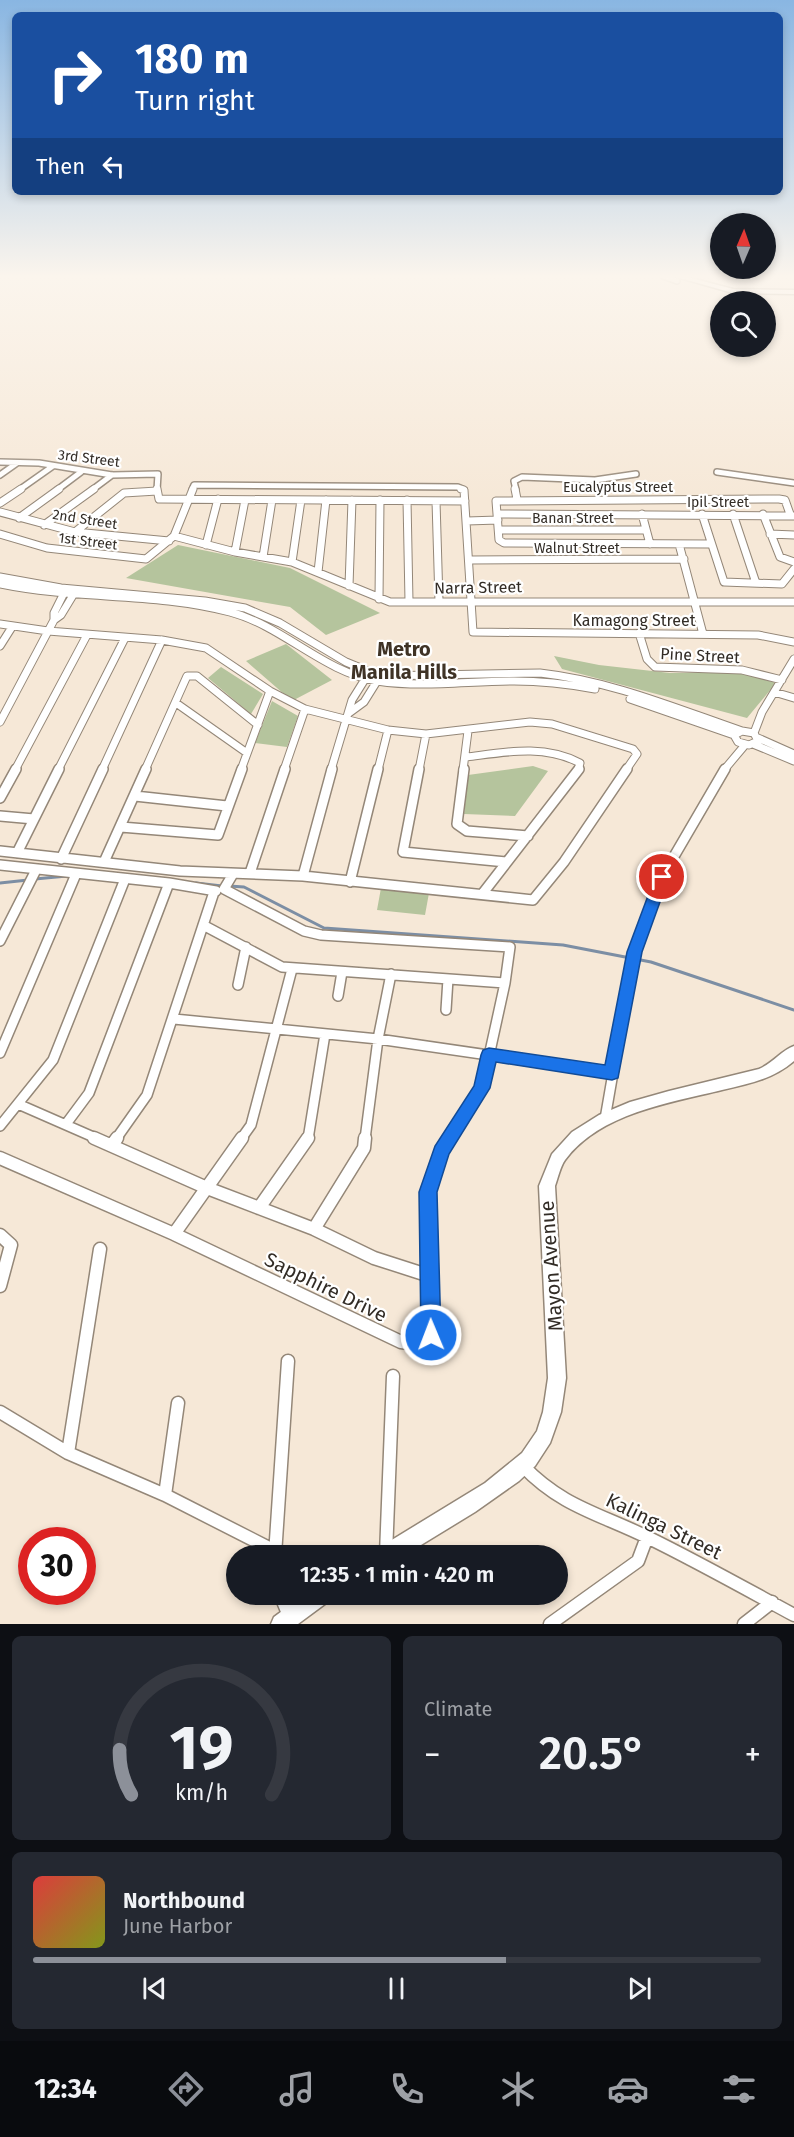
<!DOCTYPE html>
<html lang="en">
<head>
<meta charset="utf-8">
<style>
  body { margin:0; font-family:"Fira Sans",sans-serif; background:#242831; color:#f1f3f6; height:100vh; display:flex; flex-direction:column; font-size:22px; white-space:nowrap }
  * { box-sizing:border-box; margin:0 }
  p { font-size:20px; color:#9ea1a6 }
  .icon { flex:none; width:33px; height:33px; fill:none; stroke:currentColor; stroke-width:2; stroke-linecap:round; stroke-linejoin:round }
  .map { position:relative; height:1624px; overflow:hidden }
  .panel { display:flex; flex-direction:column; gap:12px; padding:12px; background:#0d0f14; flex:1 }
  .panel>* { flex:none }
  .guide { position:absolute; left:12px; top:12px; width:771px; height:183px; border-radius:9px; box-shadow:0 3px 9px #0003; background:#1a4fa0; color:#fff; overflow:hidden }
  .needle { width:39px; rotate:2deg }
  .buttons { position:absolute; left:710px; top:213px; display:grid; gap:12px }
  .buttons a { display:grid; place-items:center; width:66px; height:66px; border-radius:50%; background:#171b24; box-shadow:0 3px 9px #0003; font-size:30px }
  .speed { position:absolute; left:18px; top:1527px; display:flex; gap:12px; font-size:30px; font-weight:700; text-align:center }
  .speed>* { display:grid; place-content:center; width:78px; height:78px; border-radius:50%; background:#171b24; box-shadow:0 3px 9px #0003; line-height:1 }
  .speed .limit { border:9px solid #d22; background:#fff; color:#111 }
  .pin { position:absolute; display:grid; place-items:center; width:51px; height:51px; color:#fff; margin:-26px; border:3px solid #fff; border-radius:50%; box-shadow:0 2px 6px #0007 }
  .me { position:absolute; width:66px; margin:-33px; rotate:359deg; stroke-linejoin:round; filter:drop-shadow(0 0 4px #0008) }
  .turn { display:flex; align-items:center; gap:21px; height:126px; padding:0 24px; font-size:27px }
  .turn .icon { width:78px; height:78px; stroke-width:2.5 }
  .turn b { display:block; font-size:42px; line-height:51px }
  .then { display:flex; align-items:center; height:57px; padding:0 24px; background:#0003; gap:12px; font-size:22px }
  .big { font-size:45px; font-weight:600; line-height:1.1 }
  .panel .card { flex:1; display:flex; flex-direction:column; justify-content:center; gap:9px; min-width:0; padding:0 21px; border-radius:9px; background:#242831 }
  .panel .dial { align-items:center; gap:0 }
  .dial svg { height:156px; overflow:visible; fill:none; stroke:#363941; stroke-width:7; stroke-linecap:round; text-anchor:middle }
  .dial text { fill:#f1f3f6; stroke:none }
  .song { display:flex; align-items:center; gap:18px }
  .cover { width:72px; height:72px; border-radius:9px; background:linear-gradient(135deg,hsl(0 70% 55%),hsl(70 70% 35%)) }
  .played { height:6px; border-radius:3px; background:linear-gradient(90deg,#8c9099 65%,#363941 65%) }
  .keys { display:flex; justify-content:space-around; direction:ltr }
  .heat { display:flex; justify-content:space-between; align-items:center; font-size:33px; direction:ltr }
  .panel .tiles { flex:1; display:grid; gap:12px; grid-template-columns:1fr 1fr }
  .card:last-child { grid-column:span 2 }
  .trip { position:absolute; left:226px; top:1545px; width:342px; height:60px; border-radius:30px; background:#171b24; box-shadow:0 3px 9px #0003; font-weight:600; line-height:60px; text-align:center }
  .tabs { display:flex; height:96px; justify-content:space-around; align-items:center; background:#090b0e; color:#9ea1a6 }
  .tabs .icon { width:42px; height:42px }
  .tabs .active { color:#8c9099 }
  .tabs b { font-size:27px; color:#f1f3f6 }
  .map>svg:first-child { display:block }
  .green { fill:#b5c49d }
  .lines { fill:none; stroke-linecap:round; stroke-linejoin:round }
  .stream { stroke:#7c8ea4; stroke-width:3 }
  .minor-far3-casing { stroke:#948778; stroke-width:8 }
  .minor-far2-casing { stroke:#948778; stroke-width:9 }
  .minor-far1-casing { stroke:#948778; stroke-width:12 }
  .minor-casing { stroke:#948778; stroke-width:15 }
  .secondary-casing { stroke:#948778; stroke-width:3 }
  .minor-far3 { stroke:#fff; stroke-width:5 }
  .minor-far2 { stroke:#fff; stroke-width:7 }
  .minor-far1 { stroke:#fff; stroke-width:9 }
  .minor { stroke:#fff; stroke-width:12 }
  .secondary { fill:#fff; fill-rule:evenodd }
  .route { fill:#1a73e8; stroke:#114b97; stroke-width:1.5 }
  .labels { text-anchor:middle; stroke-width:4.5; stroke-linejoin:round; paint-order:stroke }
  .far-street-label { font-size:14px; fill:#322c26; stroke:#fff }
  .street-label { font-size:16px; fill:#322c26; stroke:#fff }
  .quarter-label { font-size:20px; font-weight:bold; fill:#3f3326; stroke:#fff }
  .near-street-label { font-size:20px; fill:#322c26; stroke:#fff }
</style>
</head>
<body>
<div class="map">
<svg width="794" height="1624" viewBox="0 0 794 1624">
  <rect width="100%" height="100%" fill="#f6e8d7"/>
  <path class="green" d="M178,545L290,568L380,613L326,635L290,607L126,578Z
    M286,644L332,680L292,701L246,661Z
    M554,656L599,665L670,673L738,672L776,683L747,718L562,669Z
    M221,667L263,694L251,714L208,678Z
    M272,701L298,716L287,747L255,743Z
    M533,766L548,771L515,816L464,814L468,775Z
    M381,888L429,893L425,915L377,910Z"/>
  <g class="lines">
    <path class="stream" d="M35,879L67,876
      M0,883L28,880
      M196,883L222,886
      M229,886L244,887L324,928L563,945L651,962L794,1010"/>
    <g class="minor-far3-casing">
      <path id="minor-far3" d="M663,276L677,281
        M0,462L39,463L112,475L158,474L157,490
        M717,472L794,483
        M0,475L17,463
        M19,490L53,466
        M57,490L81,472
        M92,490L112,475
        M192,490L194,485L458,487L464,490
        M516,490L514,481L522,477L595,480L636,474"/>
    </g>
    <g class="minor-far2-casing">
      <path id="minor-far2" d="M157,489L159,499L465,501
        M461,489L464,490L473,632L758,635L794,642
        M515,489L517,499
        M407,500L409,601
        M436,501L439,601
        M0,503L21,489
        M0,512L75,532L169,541
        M497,514L793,516
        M642,514L650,544
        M702,514L724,582L782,584L794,569
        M733,514L756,583
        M763,514L780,557L794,562
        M19,518L59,489
        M467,521L498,520
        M44,525L94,489
        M499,530H646
        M75,532L124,493L157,491
        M0,534L47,548L146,559L174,536L193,489
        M770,534L794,535
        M174,536L235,552L292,562L390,602H794
        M679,544L703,634
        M710,544L504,543L499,540L496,501L779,499L785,500L790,514
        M206,545L218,499
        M235,552L245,500
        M263,557L272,500
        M470,560L684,559
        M292,562L301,500
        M318,572L326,500
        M0,577L61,588L205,601L245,608L280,623L346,662L380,676L540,673C611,681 675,708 742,731
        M0,584C76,600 155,592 230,612C283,626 323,672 377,681C423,688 468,681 514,681C541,681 568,684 595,689
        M349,586L352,500
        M379,599L380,500
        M54,620L61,615L75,592
        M0,624L48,631L162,640L206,648L270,691L305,709L388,730L426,734L530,722L552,724L633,749L637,754L626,770
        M639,633L647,659L655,667L742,670L782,680
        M0,646L12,627
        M774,692L794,698
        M630,699L734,735
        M176,703L247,753
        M349,713L364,702L379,678
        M0,722L54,620V613L65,591
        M742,731L754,733L758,741L749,745L738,742L734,735Z
        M754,733L762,712L794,659
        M758,738L794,754
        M753,744L794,761
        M467,757C506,752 544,744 580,763L578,770
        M15,770L87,635
        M58,770L125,638
        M102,770L162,640
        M145,770L187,676H197L258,725
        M241,770L270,691
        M284,770L305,709
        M331,770L352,700L367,676
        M378,770L388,730
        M419,770L426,734
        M463,770L468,731
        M724,770L745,745"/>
    </g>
    <g class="minor-far1-casing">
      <path id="minor-far1" d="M419,769L403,852L506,862
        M464,769L457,824L467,831L528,836
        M135,796L227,806
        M0,798L16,769
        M0,816L34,819
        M121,827L218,835L242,769
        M0,851L180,871L303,876L533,900L564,862L627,769
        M17,853L59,769
        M61,859L103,769
        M104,862L146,769
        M0,865L169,883L216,891
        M250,873L285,769
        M233,874L224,889L304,931L321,935L510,947L505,983L482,1088L449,1139
        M303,876L332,769
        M350,882L378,769
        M483,893L579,769
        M203,925L282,967L505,983
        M0,941L36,870
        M238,985L246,947
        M338,996L342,972
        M446,1010L448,979
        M174,1019L378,1039L612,1073
        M0,1053L76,874
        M18,1104L98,1139
        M605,1119L634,952L662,877L725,769
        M66,1124L89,1093L169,883
        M0,1126L53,1060L125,879
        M116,1139L147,1095L214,892
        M241,1139L251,1125L292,969
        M308,1139L325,1034
        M365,1139L378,1039L391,974"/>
    </g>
    <g class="minor-casing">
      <path id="minor" d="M94,1138L207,1188L314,1229L374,1258L430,1276
        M112,1145L117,1138
        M0,1158L174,1234L401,1342L422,1345L429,1342L431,1335L428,1192L441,1151L450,1138
        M259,1208L308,1138
        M314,1229L364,1148L365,1138
        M174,1234L242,1138
        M0,1235L11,1245L0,1286
        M0,1412L68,1453L165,1495L275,1551
        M68,1453L100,1249
        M523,1466C562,1507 601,1514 649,1538C698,1562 746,1589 794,1615
        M165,1495L178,1403
        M386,1554L393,1376
        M275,1555L288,1361
        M280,1594L289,1616
        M550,1624L638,1561L647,1537
        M744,1624L772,1602"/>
    </g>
    <g class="secondary-casing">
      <path id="secondary" d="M673,276H684L733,289L794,290V294L733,293Z
        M794,1046V1061C773,1079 749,1084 722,1090C669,1103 600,1113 565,1160C560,1167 558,1178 555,1186L566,1378L561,1412L550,1443L535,1466L519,1481L475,1512L403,1556H375L377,1549L485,1483L522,1453L537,1431L543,1412L548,1378L539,1186L552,1154L572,1132L599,1115L630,1102L669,1091L759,1069C773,1063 782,1050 794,1046Z
        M305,1594H332L329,1601L298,1624H271L274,1617Z"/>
    </g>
    <use href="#minor-far3" class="minor-far3"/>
    <use href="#minor-far2" class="minor-far2"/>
    <use href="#minor-far1" class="minor-far1"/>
    <use href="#minor" class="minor"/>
    <use href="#secondary" class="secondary"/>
  </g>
  <linearGradient id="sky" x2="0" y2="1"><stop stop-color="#89b6e2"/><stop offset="0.55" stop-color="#fbf5ed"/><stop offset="1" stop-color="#fbf5ed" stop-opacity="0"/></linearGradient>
  <rect width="794" height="503" fill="url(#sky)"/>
  <path class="route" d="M662,872L669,877L642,952L618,1078L612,1080L496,1062L490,1088L449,1154L437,1192L441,1335L438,1342L431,1345L424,1342L421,1335L419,1192L435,1146L474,1086L481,1055L483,1050L489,1048L605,1065L627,952L655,877Z"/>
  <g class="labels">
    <g class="far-street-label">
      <text transform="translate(89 458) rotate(7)" y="5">3rd Street</text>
      <text x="618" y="492">Eucalyptus Street</text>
      <text x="718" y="507">Ipil Street</text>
      <text x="573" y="523">Banan Street</text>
      <text transform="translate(85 519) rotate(9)" y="5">2nd Street</text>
      <text transform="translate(88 541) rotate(7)" y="5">1st Street</text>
      <text x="577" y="553">Walnut Street</text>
    </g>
    <g class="street-label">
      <text transform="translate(478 587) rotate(-1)" y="6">Narra Street</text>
      <text x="634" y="626">Kamagong Street</text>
      <text transform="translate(700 655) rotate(3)" y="6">Pine Street</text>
    </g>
    <g class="quarter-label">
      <text x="404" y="656">Metro<tspan x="404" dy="23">Manila Hills</tspan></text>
    </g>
    <g class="near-street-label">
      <text transform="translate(551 1266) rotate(-94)" y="7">Mayon Avenue</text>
      <text transform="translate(326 1287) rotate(26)" y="7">Sapphire Drive</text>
      <text transform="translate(664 1526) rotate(26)" y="7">Kalinga Street</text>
    </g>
  </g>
</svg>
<div class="buttons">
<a><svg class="needle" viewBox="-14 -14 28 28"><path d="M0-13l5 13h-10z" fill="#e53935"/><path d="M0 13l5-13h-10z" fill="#9ea1a6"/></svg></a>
<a><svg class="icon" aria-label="search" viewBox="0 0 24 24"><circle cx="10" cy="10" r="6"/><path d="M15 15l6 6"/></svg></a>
</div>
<div class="speed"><div class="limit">30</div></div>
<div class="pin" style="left:662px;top:877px;background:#d93025"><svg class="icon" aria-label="arrive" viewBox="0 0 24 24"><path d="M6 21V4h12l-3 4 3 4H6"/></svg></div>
<svg class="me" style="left:431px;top:1335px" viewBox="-20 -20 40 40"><circle r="17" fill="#1a73e8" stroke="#fff" stroke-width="3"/><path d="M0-11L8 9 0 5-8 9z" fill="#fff"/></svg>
<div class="trip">12:35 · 1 min · 420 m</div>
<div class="guide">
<div class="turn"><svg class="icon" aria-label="right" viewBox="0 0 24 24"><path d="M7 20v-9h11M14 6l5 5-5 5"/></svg><div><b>180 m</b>Turn right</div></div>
<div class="then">Then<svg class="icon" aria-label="left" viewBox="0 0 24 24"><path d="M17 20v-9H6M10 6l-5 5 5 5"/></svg></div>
</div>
</div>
<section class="panel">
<div class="tiles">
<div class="card dial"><svg viewBox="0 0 100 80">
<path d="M14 69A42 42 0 1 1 86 69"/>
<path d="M14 69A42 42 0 0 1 8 46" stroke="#8c9099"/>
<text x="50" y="56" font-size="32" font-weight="700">19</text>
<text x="50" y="72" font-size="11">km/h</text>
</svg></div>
<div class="card"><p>Climate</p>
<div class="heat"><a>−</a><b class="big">20.5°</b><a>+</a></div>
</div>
<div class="card">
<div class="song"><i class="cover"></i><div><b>Northbound</b><p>June Harbor</p></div></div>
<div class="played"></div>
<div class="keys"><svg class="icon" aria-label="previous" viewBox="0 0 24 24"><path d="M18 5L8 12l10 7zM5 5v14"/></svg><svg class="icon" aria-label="pause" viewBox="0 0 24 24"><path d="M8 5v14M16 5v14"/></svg><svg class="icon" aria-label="next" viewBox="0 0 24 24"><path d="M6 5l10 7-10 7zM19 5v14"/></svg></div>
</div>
</div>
</section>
<nav class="tabs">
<b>12:34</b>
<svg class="icon active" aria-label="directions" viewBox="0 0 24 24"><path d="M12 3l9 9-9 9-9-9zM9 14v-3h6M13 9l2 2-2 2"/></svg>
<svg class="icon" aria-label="music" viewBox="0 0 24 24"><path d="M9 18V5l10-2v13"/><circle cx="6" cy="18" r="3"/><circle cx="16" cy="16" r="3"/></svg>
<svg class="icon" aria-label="phone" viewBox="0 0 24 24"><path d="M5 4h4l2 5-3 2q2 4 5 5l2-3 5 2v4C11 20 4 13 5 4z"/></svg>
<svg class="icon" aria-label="climate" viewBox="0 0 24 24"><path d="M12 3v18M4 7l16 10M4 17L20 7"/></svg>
<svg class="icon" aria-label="car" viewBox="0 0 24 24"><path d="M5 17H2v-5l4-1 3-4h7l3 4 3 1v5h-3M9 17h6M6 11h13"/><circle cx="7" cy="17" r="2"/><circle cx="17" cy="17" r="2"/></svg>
<svg class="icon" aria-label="filters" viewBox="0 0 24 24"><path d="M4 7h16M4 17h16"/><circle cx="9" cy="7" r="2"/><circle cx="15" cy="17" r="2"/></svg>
</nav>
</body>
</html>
